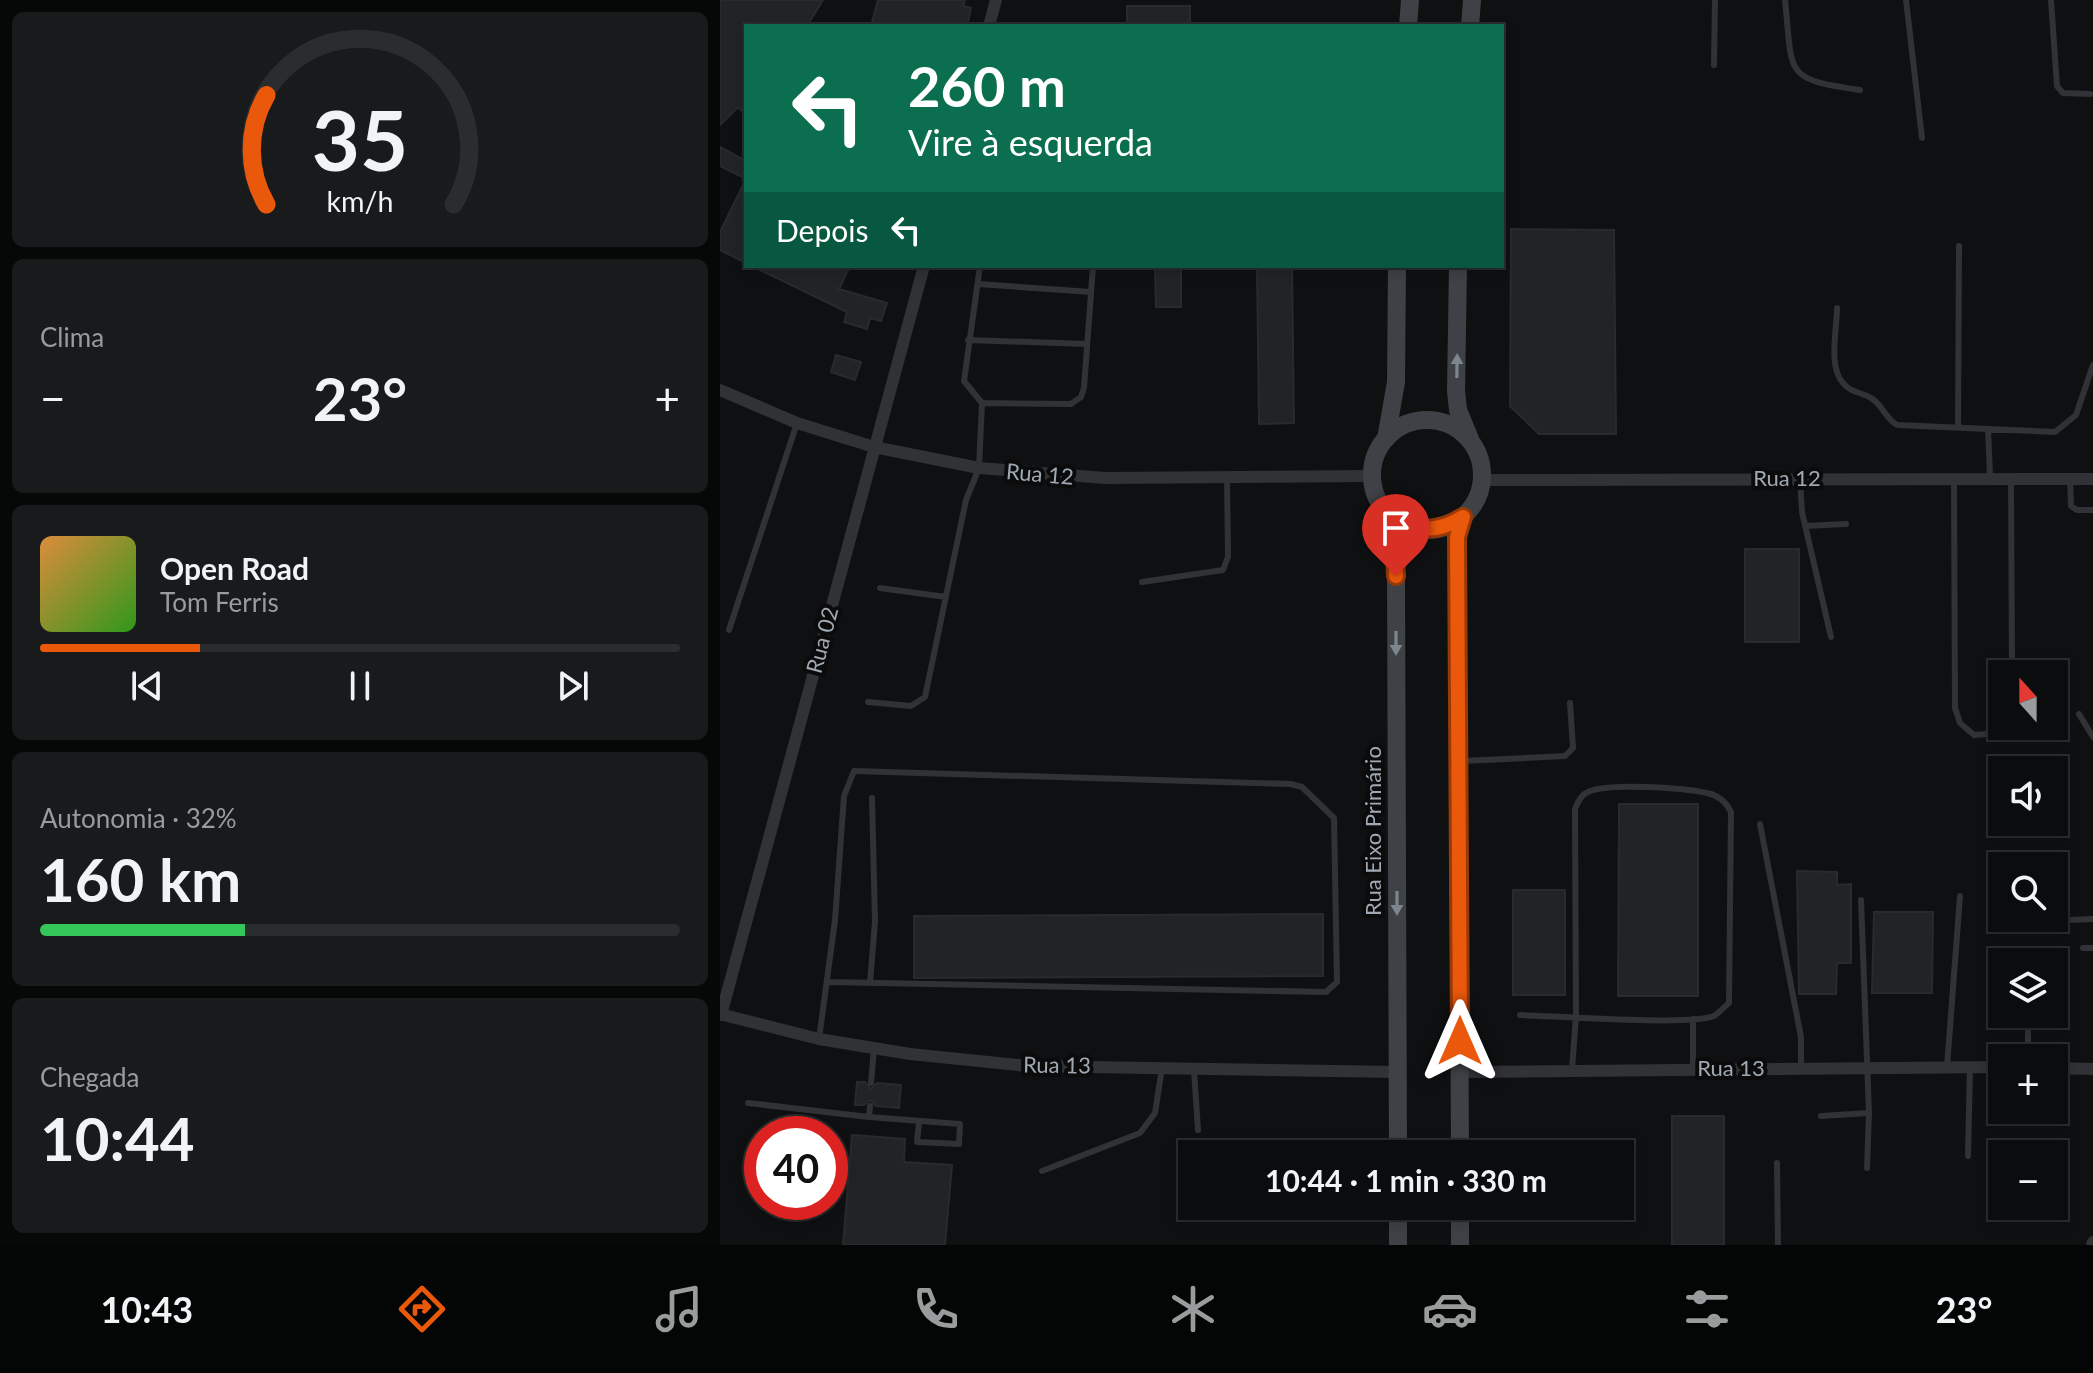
<!DOCTYPE html>
<html lang="pt">
<head>
<meta charset="utf-8">
<style>
  body { margin:0; font-family:Lato,sans-serif; background:#191a1b; color:#f1f3f6; height:100vh; display:flex; flex-direction:column; font-size:30px; white-space:nowrap }
  * { box-sizing:border-box; margin:0 }
  p { font-size:26px; color:#9a9b9d }
  .icon { flex:none; width:44px; height:44px; fill:none; stroke:currentColor; stroke-width:2; stroke-linecap:round; stroke-linejoin:round }
  .map { position:relative; flex:1; overflow:hidden }
  .drawer { display:flex; flex-direction:column; gap:12px; padding:12px; background:#060707; width:720px }
  .drawer>* { flex:none }
  .banner { position:absolute; left:24px; top:24px; width:760px; height:244px; border-radius:0px; box-shadow:0 4px 12px #0003,0 0 0 2px #2b2c2e; background:#0b6e4f; color:#fff; overflow:hidden }
  .needle { width:52px; rotate:339deg }
  .controls { position:absolute; left:1268px; top:660px; display:grid; gap:16px }
  .controls a { display:grid; place-items:center; width:80px; height:80px; border-radius:0px; background:#0b0c0d; box-shadow:0 4px 12px #0003,0 0 0 2px #2b2c2e; font-size:40px }
  .speed { position:absolute; left:24px; top:1116px; display:flex; gap:16px; font-size:40px; font-weight:700; text-align:center }
  .speed>* { display:grid; place-content:center; width:104px; height:104px; border-radius:50%; background:#0b0c0d; box-shadow:0 4px 12px #0003,0 0 0 2px #2b2c2e; line-height:1 }
  .speed .limit { border:12px solid #d22; background:#fff; color:#111 }
  .pin { position:absolute; display:grid; place-items:center; width:68px; height:68px; color:#fff; margin:-82px -34px; border-radius:50% 50% 50% 0; rotate:-45deg; box-shadow:0 0 8px #0007 }
  .pin .icon { rotate:45deg }
  .me { position:absolute; width:88px; margin:-44px; rotate:0deg; stroke-linejoin:round; filter:drop-shadow(0 0 6px #0008) }
  .turn { display:flex; align-items:center; gap:28px; height:168px; padding:0 32px; font-size:36px }
  .turn .icon { width:104px; height:104px; stroke-width:2.5 }
  .turn b { display:block; font-size:56px; line-height:68px }
  .then { display:flex; align-items:center; height:76px; padding:0 32px; background:#0003; gap:16px; font-size:30px }
  .big { font-size:60px; font-weight:700; line-height:1.1 }
  .drawer .card { flex:1; display:flex; flex-direction:column; justify-content:center; gap:12px; min-width:0; padding:0 28px; border-radius:12px; background:#191a1b }
  .drawer .dial { align-items:center; gap:0 }
  .dial svg { height:208px; overflow:visible; fill:none; stroke:#2b2c2e; stroke-width:7; stroke-linecap:round; text-anchor:middle }
  .dial text { fill:#f1f3f6; stroke:none }
  .song { display:flex; align-items:center; gap:24px }
  .cover { width:96px; height:96px; border-radius:12px; background:linear-gradient(135deg,hsl(30 70% 55%),hsl(110 70% 35%)) }
  .played { height:8px; border-radius:4px; background:linear-gradient(90deg,#ea580c 25%,#2b2c2e 25%) }
  .keys { display:flex; justify-content:space-around; direction:ltr }
  .heat { display:flex; justify-content:space-between; align-items:center; font-size:44px; direction:ltr }
  .charge { height:12px; border-radius:6px; background:linear-gradient(90deg,#34c759 32%,#2b2c2e 0) }
  .trip { position:absolute; left:458px; top:1140px; width:456px; height:80px; border-radius:0px; background:#0b0c0d; box-shadow:0 4px 12px #0003,0 0 0 2px #2b2c2e; font-weight:700; line-height:80px; text-align:center }
  .tab-bar { display:flex; height:128px; justify-content:space-around; align-items:center; background:#040505; color:#9a9b9d }
  .tab-bar .icon { width:56px; height:56px }
  .tab-bar .on { color:#ea580c }
  .tab-bar b { font-size:36px; color:#f1f3f6 }
  main { display:flex; flex:1; min-height:0 }
  .map>svg:first-child { display:block }
  .building { fill:#222325; stroke:#292a2d; stroke-width:2 }
  .lines { fill:none; stroke-linecap:round; stroke-linejoin:round }
  .lane { stroke:#303236; stroke-width:6 }
  .street { stroke:#303236; stroke-width:12 }
  .secondary { stroke:#3e4246; stroke-width:18 }
  .oneway { fill:#7d858d }
  .route-casing { stroke:#983908; stroke-width:20 }
  .route { stroke:#ea580c; stroke-width:14 }
  .labels { text-anchor:middle; stroke-width:8; stroke-linejoin:round; paint-order:stroke }
  .street-label { font-size:22px; fill:#9fa9b3; stroke:#0b0b0c }
</style>
</head>
<body>
<main>
<section class="drawer">
<div class="card dial"><svg viewBox="0 0 100 80">
<path d="M14 69A42 42 0 1 1 86 69"/>
<path d="M14 69A42 42 0 0 1 14 27" stroke="#ea580c"/>
<text x="50" y="56" font-size="32" font-weight="700">35</text>
<text x="50" y="72" font-size="11">km/h</text>
</svg></div>
<div class="card"><p>Clima</p>
<div class="heat"><a>−</a><b class="big">23°</b><a>+</a></div>
</div>
<div class="card">
<div class="song"><i class="cover"></i><div><b>Open Road</b><p>Tom Ferris</p></div></div>
<div class="played"></div>
<div class="keys"><svg class="icon" aria-label="previous" viewBox="0 0 24 24"><path d="M18 5L8 12l10 7zM5 5v14"/></svg><svg class="icon" aria-label="pause" viewBox="0 0 24 24"><path d="M8 5v14M16 5v14"/></svg><svg class="icon" aria-label="next" viewBox="0 0 24 24"><path d="M6 5l10 7-10 7zM19 5v14"/></svg></div>
</div>
<div class="card"><p>Autonomia · 32%</p><b class="big">160 km</b><div class="charge"></div></div>
<div class="card"><p>Chegada</p><b class="big">10:44</b></div>
</section>
<div class="map">
<svg width="1373" height="1245" viewBox="0 0 1373 1245">
  <rect width="100%" height="100%" fill="#0f1011"/>
  <path class="building" d="M0,0H103L87,26H26V115L18,107L0,125Z
    M158,0H245L243,6L251,8L247,26H151Z
    M407,6H470V26H407Z
    M0,147L26,161V179L0,166Z
    M26,179V263L0,250V232Z
    M791,229L894,230L896,434H819L790,406Z
    M32,266H130L119,289L167,303L161,321L150,318L147,329L124,322L127,312Z
    M435,266H461V307H436Z
    M537,266H572L574,423L539,424Z
    M116,355L141,362L135,380L111,372Z
    M1025,549H1079V642H1025Z
    M899,804H978V996H898Z
    M1077,871L1117,872V885L1131,884V963H1117L1116,994H1079Z
    M793,890H845V995H793Z
    M1154,912H1213L1212,993H1152Z
    M603,914V976L194,978V916Z
    M137,1082H145L151,1089L157,1083L181,1085L179,1108L156,1106L150,1100L144,1105H135Z
    M952,1116H1004V1245H952Z
    M132,1135L185,1139L184,1162L232,1165L225,1245H123Z"/>
  <g class="lines">
    <path class="lane" d="M1065,0C1073,74 1062,79 1140,90
      M1186,0L1202,138
      M1331,0L1337,86L1343,93L1370,94
      M994,65L995,0
      M260,266L244,381L262,403L351,404L361,397L364,388L373,266
      M258,284L371,292
      M1117,308C1117,329 1108,367 1123,383C1131,393 1141,392 1151,398C1162,404 1165,418 1177,425L1335,432L1356,415L1373,365
      M248,340L367,344
      M1238,428L1239,246
      M1268,429L1270,476
      M1234,478L1235,708L1240,723L1254,735L1266,734L1282,724
      M1291,478L1292,674
      M1350,478L1351,506L1357,510H1373
      M1080,480L1082,512L1111,637
      M1085,526L1126,524
      M422,582L503,570L508,557L507,475
      M160,588L226,597
      M9,630L77,423
      M148,702L191,706L205,697L246,500L259,468L262,403
      M1359,714L1373,737
      M742,761L845,756L853,748L850,703
      M1040,824L1081,1037V1068
      M1349,920L1373,919
      M1363,948H1373
      M150,983L155,922L152,798
      M1308,1014V1058
      M800,1015C835,1016 971,1026 994,1016C999,1013 1004,1007 1009,1003L1011,812C1006,802 998,795 987,793C964,788 884,782 866,793C860,796 857,804 855,809L856,1016L852,1069
      M99,1039L115,920L124,796L134,771L571,784L582,787L614,818L617,982L606,992L108,982
      M1227,1067L1240,896
      M973,1068V1019
      M474,1070L478,1130
      M151,1083L154,1048
      M28,1103L149,1117L150,1106
      M1101,1116L1149,1113L1141,900
      M149,1117L240,1124L239,1144L197,1142L199,1122
      M1248,1156L1250,1067
      M1057,1163L1058,1245
      M1147,1168L1149,1113
      M322,1171L420,1133L435,1113L442,1068"/>
    <path class="street" d="M269,26L276,0
      M0,390L77,423L154,447L259,468L385,478L652,476
      M762,480L1373,479
      M0,1014L99,1039L190,1054L307,1066L678,1072
      M1,1015L204,266
      M1334,1068L1373,1069
      M740,1072L1282,1067
      M1372,1245L1373,1242"/>
    <path class="secondary" d="M688,26L690,0
      M750,26L752,0
      M738,266L736,391L738,410L750,439
      M652 475a55 55 0 1 1 110 0a55 55 0 1 1-110 0Z
      M666,439L676,382L677,266
      M664,510L674,537L676,576L678,1154
      M740,1154L737,537L743,517
      M678,1245V1206
      M740,1245V1206"/>
  </g>
  <defs><path id="oneway-solid" d="M-6-.8H1V-3.2L6.5 0L1 3.2V.8H-6Z" transform="scale(2)"/></defs>
  <g class="oneway">
    <use href="#oneway-solid" transform="translate(737 366) rotate(-89)"/>
    <use href="#oneway-solid" transform="translate(676 643) rotate(90)"/>
    <use href="#oneway-solid" transform="translate(677 903) rotate(90)"/>
  </g>
  <g class="lines">
    <g class="route-casing">
      <path id="route" d="M676,576L674,537L664,510C690,532 714,535 743,517L737,537L740,1041"/>
    </g>
    <use href="#route" class="route"/>
  </g>
  <g class="labels">
    <g class="street-label">
      <text transform="translate(320 474) rotate(5)" y="8">Rua 12</text>
      <text x="1067" y="486">Rua 12</text>
      <text transform="translate(102 640) rotate(-75)" y="8">Rua 02</text>
      <text transform="translate(653 831) rotate(-90)" y="8">Rua Eixo Primário</text>
      <text transform="translate(337 1065) rotate(1)" y="8">Rua 13</text>
      <text x="1011" y="1076">Rua 13</text>
    </g>
  </g>
</svg>
<div class="controls">
<a><svg class="needle" viewBox="-14 -14 28 28"><path d="M0-13l5 13h-10z" fill="#e53935"/><path d="M0 13l5-13h-10z" fill="#9a9b9d"/></svg></a>
<a><svg class="icon" aria-label="sound" viewBox="0 0 24 24"><path d="M4 9h4l5-4v14l-5-4H4zM17 9q2 3 0 6"/></svg></a>
<a><svg class="icon" aria-label="search" viewBox="0 0 24 24"><circle cx="10" cy="10" r="6"/><path d="M15 15l6 6"/></svg></a>
<a><svg class="icon" aria-label="layers" viewBox="0 0 24 24"><path d="M12 4l9 5-9 5-9-5zM3 14l9 5 9-5"/></svg></a>
<a>+</a>
<a>−</a>
</div>
<div class="speed"><div class="limit">40</div></div>
<div class="pin" style="left:676px;top:576px;background:#d93025"><svg class="icon" aria-label="arrive" viewBox="0 0 24 24"><path d="M6 21V4h12l-3 4 3 4H6"/></svg></div>
<svg class="me" style="left:740px;top:1041px" viewBox="-20 -20 40 40"><path d="M0-17L14 15 0 8-14 15z" fill="#ea580c" stroke="#fff" stroke-width="4"/></svg>
<div class="trip">10:44 · 1 min · 330 m</div>
<div class="banner">
<div class="turn"><svg class="icon" aria-label="left" viewBox="0 0 24 24"><path d="M17 20v-9H6M10 6l-5 5 5 5"/></svg><div><b>260 m</b>Vire à esquerda</div></div>
<div class="then">Depois<svg class="icon" aria-label="left" viewBox="0 0 24 24"><path d="M17 20v-9H6M10 6l-5 5 5 5"/></svg></div>
</div>
</div>
</main>
<nav class="tab-bar">
<b>10:43</b>
<svg class="icon on" aria-label="directions" viewBox="0 0 24 24"><path d="M12 3l9 9-9 9-9-9zM9 14v-3h6M13 9l2 2-2 2"/></svg>
<svg class="icon" aria-label="music" viewBox="0 0 24 24"><path d="M9 18V5l10-2v13"/><circle cx="6" cy="18" r="3"/><circle cx="16" cy="16" r="3"/></svg>
<svg class="icon" aria-label="phone" viewBox="0 0 24 24"><path d="M5 4h4l2 5-3 2q2 4 5 5l2-3 5 2v4C11 20 4 13 5 4z"/></svg>
<svg class="icon" aria-label="climate" viewBox="0 0 24 24"><path d="M12 3v18M4 7l16 10M4 17L20 7"/></svg>
<svg class="icon" aria-label="car" viewBox="0 0 24 24"><path d="M5 17H2v-5l4-1 3-4h7l3 4 3 1v5h-3M9 17h6M6 11h13"/><circle cx="7" cy="17" r="2"/><circle cx="17" cy="17" r="2"/></svg>
<svg class="icon" aria-label="filters" viewBox="0 0 24 24"><path d="M4 7h16M4 17h16"/><circle cx="9" cy="7" r="2"/><circle cx="15" cy="17" r="2"/></svg>
<b>23°</b>
</nav>
</body>
</html>
